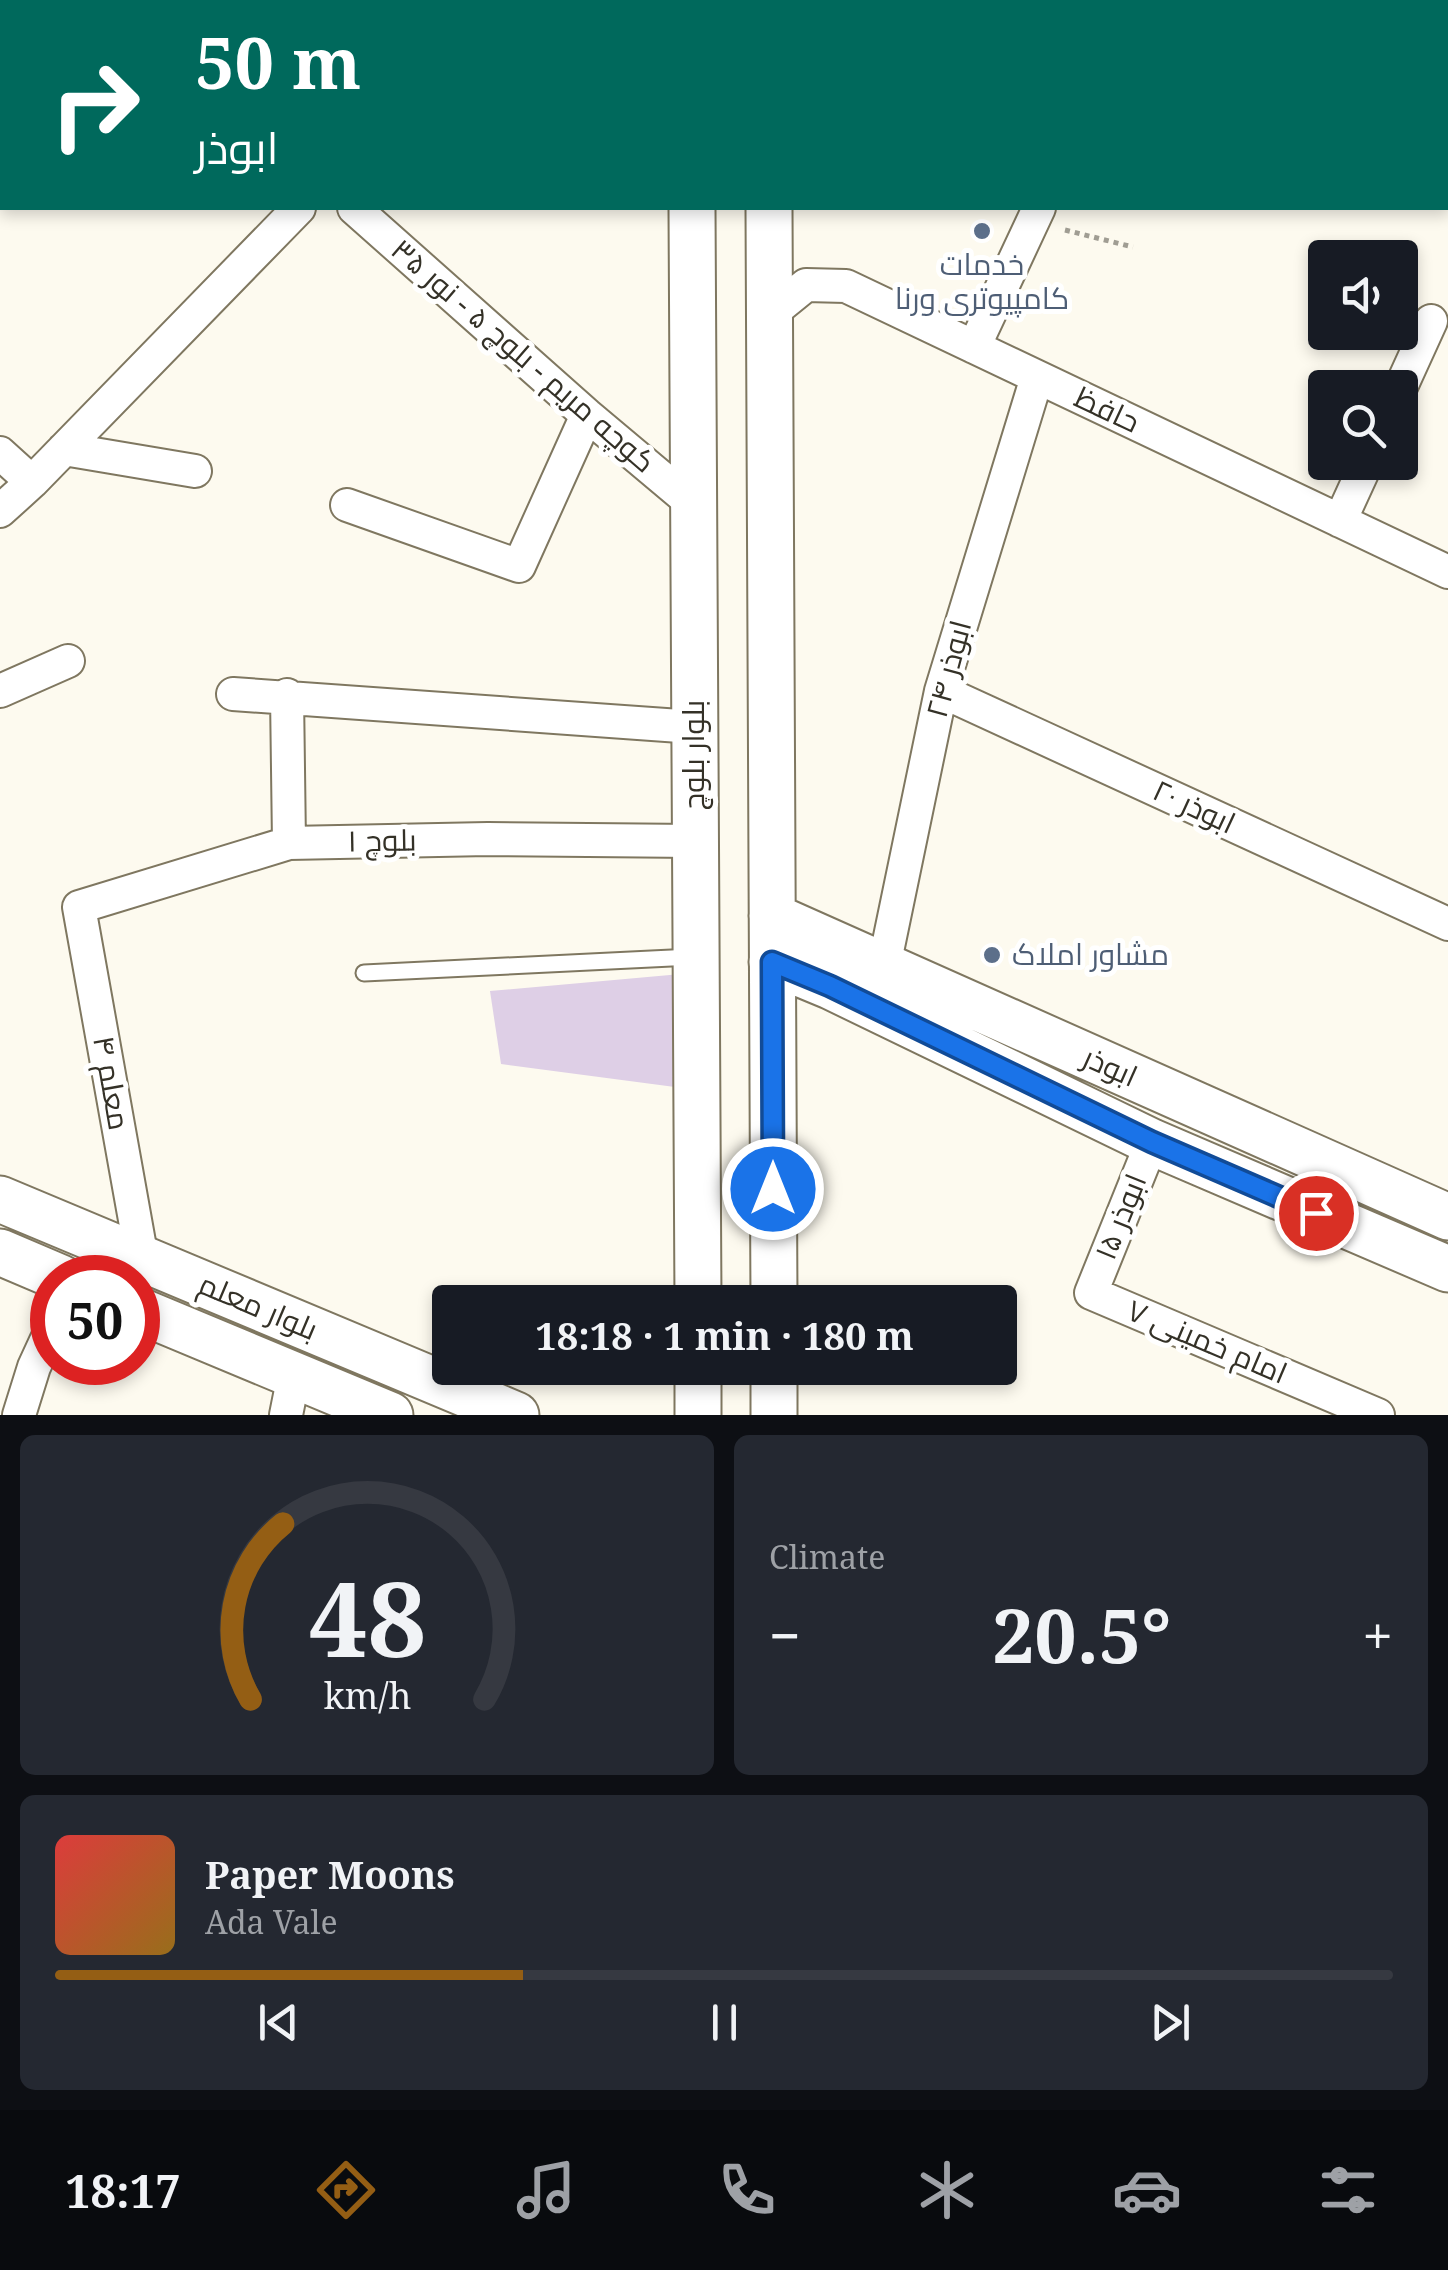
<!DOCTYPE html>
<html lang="en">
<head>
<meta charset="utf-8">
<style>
  body { margin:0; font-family:"Noto Serif",Cairo,serif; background:#242831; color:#f1f3f6; height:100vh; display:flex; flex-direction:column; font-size:38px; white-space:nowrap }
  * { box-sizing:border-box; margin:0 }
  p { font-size:32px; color:#9ea1a6 }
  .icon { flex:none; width:55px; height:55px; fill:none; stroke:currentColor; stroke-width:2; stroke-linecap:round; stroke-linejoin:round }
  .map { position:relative; height:1415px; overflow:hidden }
  .drawer { display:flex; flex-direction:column; gap:20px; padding:20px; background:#0d0f14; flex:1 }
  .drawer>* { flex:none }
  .banner { position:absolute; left:0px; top:0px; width:1450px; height:210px; box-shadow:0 5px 15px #0003; background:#00695c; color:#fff; overflow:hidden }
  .fabs { position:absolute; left:1308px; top:240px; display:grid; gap:20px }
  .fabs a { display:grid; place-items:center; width:110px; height:110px; border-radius:10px; background:#171b24; box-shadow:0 5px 15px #0003; font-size:50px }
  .speed { position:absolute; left:30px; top:1255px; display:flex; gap:20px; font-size:50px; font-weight:700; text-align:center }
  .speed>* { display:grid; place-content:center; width:130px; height:130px; border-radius:50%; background:#171b24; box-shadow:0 5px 15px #0003; line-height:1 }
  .speed .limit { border:15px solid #d22; background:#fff; color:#111 }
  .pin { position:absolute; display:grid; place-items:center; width:85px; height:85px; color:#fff; margin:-42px; border:5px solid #fff; border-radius:50%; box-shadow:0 2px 10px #0007 }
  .me { position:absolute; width:110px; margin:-55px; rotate:0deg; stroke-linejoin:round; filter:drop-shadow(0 0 8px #0008) }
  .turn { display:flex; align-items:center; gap:35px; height:210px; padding:0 30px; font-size:45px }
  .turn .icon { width:130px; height:130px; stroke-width:2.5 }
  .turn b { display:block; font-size:70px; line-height:85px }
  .big { font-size:75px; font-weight:700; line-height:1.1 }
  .drawer .widget { flex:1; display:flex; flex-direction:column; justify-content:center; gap:15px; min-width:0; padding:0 35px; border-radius:15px; background:#242831 }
  .drawer .dial { align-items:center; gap:0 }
  .dial svg { height:260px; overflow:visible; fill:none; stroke:#363941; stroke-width:7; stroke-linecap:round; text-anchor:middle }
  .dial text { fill:#f1f3f6; stroke:none }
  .song { display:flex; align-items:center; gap:30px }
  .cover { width:120px; height:120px; border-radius:15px; background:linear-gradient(135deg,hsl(0 70% 55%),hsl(40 70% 35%)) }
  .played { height:10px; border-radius:5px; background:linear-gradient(90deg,#945e14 35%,#363941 35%) }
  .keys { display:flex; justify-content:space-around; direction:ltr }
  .heat { display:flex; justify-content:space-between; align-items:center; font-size:55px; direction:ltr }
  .drawer .tiles { flex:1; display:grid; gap:20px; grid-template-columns:1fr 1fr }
  .widget:last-child { grid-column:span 2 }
  .trip { position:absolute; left:432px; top:1285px; width:585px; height:100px; border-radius:10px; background:#171b24; box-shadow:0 5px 15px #0003; font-weight:700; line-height:100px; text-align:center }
  .tabs { display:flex; height:160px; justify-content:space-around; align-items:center; background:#090b0e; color:#9ea1a6 }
  .tabs .icon { width:70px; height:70px }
  .tabs .selected { color:#945e14 }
  .tabs b { font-size:45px; color:#f1f3f6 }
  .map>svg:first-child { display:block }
  .building { fill:#decfe6 }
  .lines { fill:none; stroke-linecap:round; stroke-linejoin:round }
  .service-casing { stroke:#7f7760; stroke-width:19 }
  .minor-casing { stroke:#7f7760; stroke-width:36 }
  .secondary-casing { stroke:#7f7760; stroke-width:49 }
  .path { stroke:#a09d93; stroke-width:5; stroke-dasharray:5 5; stroke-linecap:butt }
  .service { stroke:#fff; stroke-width:15 }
  .minor { stroke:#fff; stroke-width:32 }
  .secondary { stroke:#fff; stroke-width:45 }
  .route-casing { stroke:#114b97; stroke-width:25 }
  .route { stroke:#1a73e8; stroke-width:18 }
  .service-dot { fill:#5c6f8a; stroke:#fff; stroke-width:4 }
  .labels { text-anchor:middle; stroke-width:10; stroke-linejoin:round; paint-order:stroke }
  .service-label { font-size:30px; fill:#4e5e75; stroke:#fff }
  .street-label { font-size:30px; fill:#343127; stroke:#fff }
</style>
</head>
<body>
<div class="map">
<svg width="1448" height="1415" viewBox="0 0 1448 1415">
  <rect width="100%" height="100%" fill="#fdfaef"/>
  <path class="building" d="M681,974L690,1089L501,1064L490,991Z"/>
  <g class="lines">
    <g class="service-casing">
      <path id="service" d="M364,973L692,957"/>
    </g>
    <g class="minor-casing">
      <path id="minor" d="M127,0L129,2
        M341,2L343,0
        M1371,2L1372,0
        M1445,2V0
        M354,208L587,415L693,504
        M769,315L806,285L846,286L1448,572
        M974,347L1039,208
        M1400,389L1431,321
        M64,449L195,471
        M0,453L32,482
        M347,505L519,566L587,415
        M0,511L32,482L299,208
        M1340,521L1367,462
        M0,691L68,661
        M941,691L1448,924
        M233,694L694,727
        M287,695L289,843
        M884,966L941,691L1037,377
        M1152,1142L1091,1293L1378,1415
        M142,1259L79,907L289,843L488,839L695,841
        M19,1415L34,1367L52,1328
        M286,1415L294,1375"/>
    </g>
    <g class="secondary-casing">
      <path id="secondary" d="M691,0V2
        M768,0V2
        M692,208L698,1302
        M769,208L774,1302
        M772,916L1448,1217
        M772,962L830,986L1152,1142L1448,1269
        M0,1199L516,1415
        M0,1252L61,1278
        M138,1310L390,1415
        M698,1368V1415
        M774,1368V1415"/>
    </g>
    <path class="path" d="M1065,230L1133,247"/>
    <use href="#service" class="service"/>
    <use href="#minor" class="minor"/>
    <use href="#secondary" class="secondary"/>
  </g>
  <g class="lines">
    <g class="route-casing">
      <path id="route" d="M773,1189L772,962L830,986L1152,1142L1316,1213"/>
    </g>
    <use href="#route" class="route"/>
  </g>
  <g class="service-dot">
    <circle cx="982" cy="231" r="10"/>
    <circle cx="992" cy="955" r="10"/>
  </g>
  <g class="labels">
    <g class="service-label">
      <text x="982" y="275">خدمات<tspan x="982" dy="34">کامپیوتری ورنا</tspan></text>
      <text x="1012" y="965" text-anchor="start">مشاور املاک</text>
    </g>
    <g class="street-label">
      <text transform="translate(523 356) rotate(41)" y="10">کوچه مریم - بلوچ ۵ - نور ۳۵</text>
      <text transform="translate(1107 410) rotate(25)" y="10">حافظ</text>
      <text transform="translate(949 669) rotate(-75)" y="10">ابوذر ۲۴</text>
      <text transform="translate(694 755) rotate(-90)" y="10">بلوار بلوچ</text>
      <text transform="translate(1194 807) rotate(25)" y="10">ابوذر ۲۰</text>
      <text transform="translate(382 841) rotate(-1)" y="10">بلوچ ۱</text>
      <text transform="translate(1110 1067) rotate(24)" y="10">ابوذر</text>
      <text transform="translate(111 1083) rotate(80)" y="10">معلم ۴</text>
      <text transform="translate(1121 1217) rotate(-68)" y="10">ابوذر ۱۵</text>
      <text transform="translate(258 1307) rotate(23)" y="10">بلوار معلم</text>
      <text transform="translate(1207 1342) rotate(23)" y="10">امام خمینی ۷</text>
    </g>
  </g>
</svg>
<div class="fabs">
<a><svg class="icon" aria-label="sound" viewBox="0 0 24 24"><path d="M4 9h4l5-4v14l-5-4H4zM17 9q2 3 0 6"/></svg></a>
<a><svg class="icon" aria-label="search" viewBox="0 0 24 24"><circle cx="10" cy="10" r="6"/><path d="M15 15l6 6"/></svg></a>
</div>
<div class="speed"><div class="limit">50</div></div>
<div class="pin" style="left:1316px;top:1213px;background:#d93025"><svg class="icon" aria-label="arrive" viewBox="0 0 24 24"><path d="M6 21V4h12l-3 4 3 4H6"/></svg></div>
<svg class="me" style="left:773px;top:1189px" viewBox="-20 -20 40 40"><circle r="17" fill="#1a73e8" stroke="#fff" stroke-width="3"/><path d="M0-11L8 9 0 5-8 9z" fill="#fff"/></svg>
<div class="trip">18:18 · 1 min · 180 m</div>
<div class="banner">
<div class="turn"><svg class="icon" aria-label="right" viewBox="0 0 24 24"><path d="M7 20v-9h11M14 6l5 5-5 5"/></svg><div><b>50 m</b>ابوذر</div></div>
</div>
</div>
<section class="drawer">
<div class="tiles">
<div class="widget dial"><svg viewBox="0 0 100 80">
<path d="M14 69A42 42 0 1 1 86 69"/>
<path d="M14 69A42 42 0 0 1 24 15" stroke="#945e14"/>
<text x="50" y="56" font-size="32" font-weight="700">48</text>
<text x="50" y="72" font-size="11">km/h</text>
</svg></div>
<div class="widget"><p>Climate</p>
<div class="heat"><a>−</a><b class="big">20.5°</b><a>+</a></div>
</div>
<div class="widget">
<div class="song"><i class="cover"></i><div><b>Paper Moons</b><p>Ada Vale</p></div></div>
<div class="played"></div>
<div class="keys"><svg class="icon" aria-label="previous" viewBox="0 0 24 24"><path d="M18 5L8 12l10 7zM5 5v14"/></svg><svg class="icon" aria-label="pause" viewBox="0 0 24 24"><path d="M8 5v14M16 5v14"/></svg><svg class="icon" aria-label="next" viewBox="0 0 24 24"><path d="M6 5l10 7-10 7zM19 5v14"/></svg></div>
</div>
</div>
</section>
<nav class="tabs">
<b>18:17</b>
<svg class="icon selected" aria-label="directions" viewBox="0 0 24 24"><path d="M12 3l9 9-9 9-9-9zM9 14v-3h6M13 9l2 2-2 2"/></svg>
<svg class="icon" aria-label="music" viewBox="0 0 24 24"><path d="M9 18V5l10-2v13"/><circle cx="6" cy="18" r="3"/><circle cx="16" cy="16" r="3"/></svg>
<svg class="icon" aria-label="phone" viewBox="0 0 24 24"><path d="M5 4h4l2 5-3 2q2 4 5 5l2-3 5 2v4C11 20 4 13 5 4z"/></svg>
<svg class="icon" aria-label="climate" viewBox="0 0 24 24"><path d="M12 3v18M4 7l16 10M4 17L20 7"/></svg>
<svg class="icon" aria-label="car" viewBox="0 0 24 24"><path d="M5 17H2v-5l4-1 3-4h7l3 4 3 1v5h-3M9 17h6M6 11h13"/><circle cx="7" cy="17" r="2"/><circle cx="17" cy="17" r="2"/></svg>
<svg class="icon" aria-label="filters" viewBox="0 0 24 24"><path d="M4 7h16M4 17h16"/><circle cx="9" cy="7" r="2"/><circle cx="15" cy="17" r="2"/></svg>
</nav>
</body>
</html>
